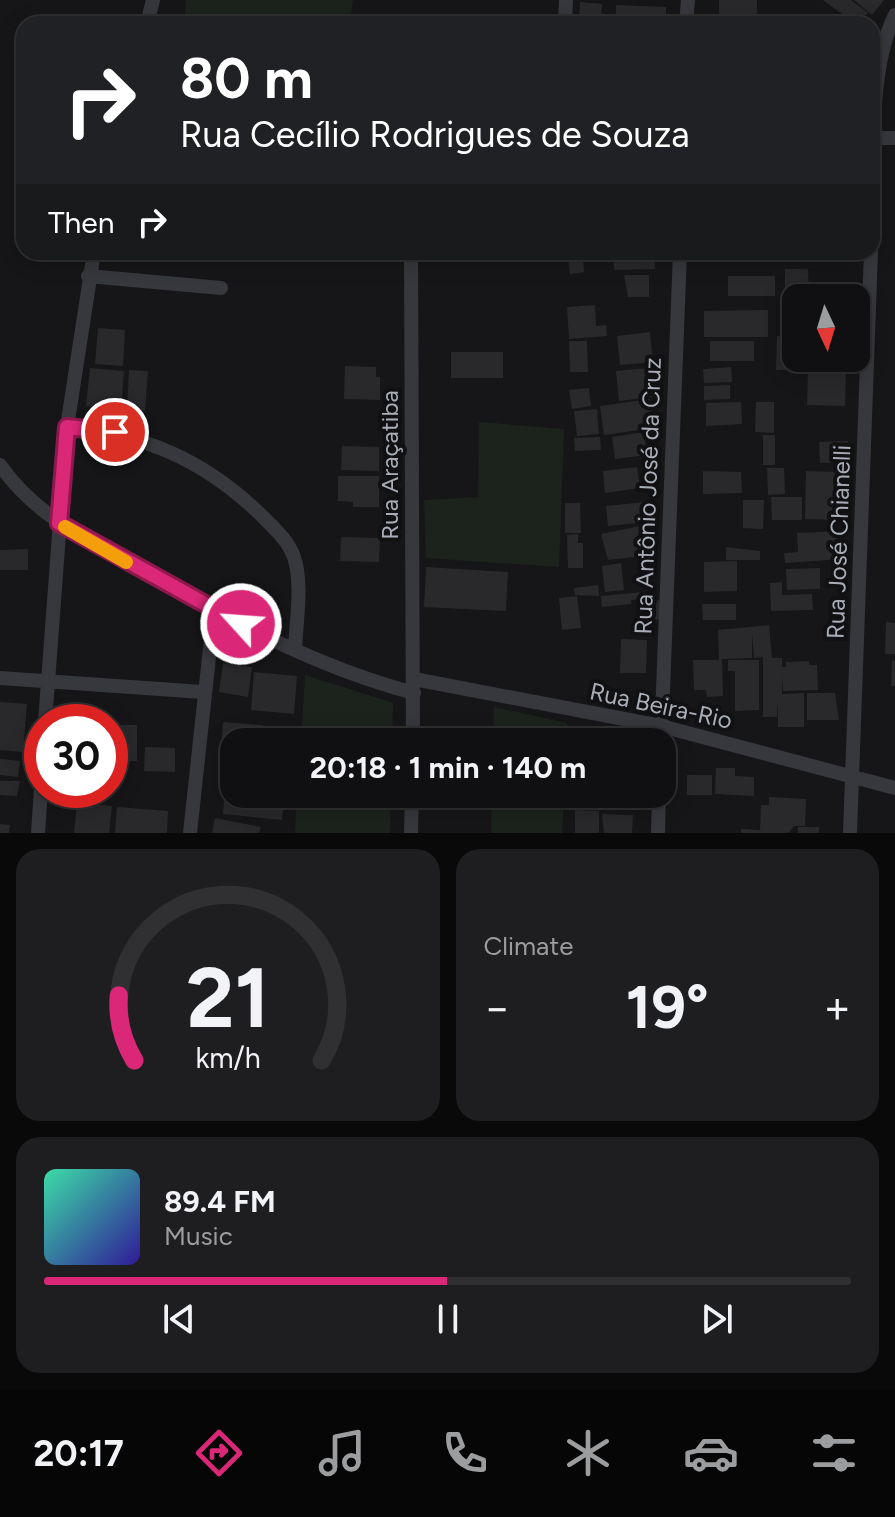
<!DOCTYPE html>
<html lang="en">
<head>
<meta charset="utf-8">
<style>
  body { margin:0; font-family:Figtree,sans-serif; background:#1e1e20; color:#f1f3f6; height:100vh; display:flex; flex-direction:column; font-size:30px; white-space:nowrap }
  * { box-sizing:border-box; margin:0 }
  p { font-size:26px; color:#9c9d9f }
  .icon { flex:none; width:44px; height:44px; fill:none; stroke:currentColor; stroke-width:2; stroke-linecap:round; stroke-linejoin:round }
  .map { position:relative; height:833px; overflow:hidden }
  .drawer { display:flex; flex-direction:column; gap:16px; padding:16px; background:#09090a; flex:1 }
  .drawer>* { flex:none }
  .top-card { position:absolute; left:16px; top:16px; width:864px; height:244px; border-radius:24px; box-shadow:0 4px 20px #0003,0 0 0 2px #303032; background:#202124; color:#fff; overflow:hidden }
  .needle { width:52px; rotate:176deg }
  .tools { position:absolute; left:782px; top:284px; display:grid; gap:16px }
  .tools a { display:grid; place-items:center; width:88px; height:88px; border-radius:16px; background:#101012; box-shadow:0 4px 20px #0003,0 0 0 2px #303032; font-size:40px }
  .speed { position:absolute; left:24px; top:704px; display:flex; gap:16px; font-size:40px; font-weight:700; text-align:center }
  .speed>* { display:grid; place-content:center; width:104px; height:104px; border-radius:50%; background:#101012; box-shadow:0 4px 20px #0003,0 0 0 2px #303032; line-height:1 }
  .speed .limit { border:12px solid #d22; background:#fff; color:#111 }
  .pin { position:absolute; display:grid; place-items:center; width:68px; height:68px; color:#fff; margin:-34px; border:4px solid #fff; border-radius:50%; box-shadow:0 2px 8px #0007 }
  .me { position:absolute; width:88px; margin:-44px; rotate:296deg; stroke-linejoin:round; filter:drop-shadow(0 0 6px #0008) }
  .turn { display:flex; align-items:center; gap:28px; height:168px; padding:0 32px; font-size:36px }
  .turn .icon { width:104px; height:104px; stroke-width:2.5 }
  .turn b { display:block; font-size:56px; line-height:68px }
  .then { display:flex; align-items:center; height:76px; padding:0 32px; background:#0003; gap:16px; font-size:30px }
  .big { font-size:60px; font-weight:700; line-height:1.1 }
  .drawer .tile { flex:1; display:flex; flex-direction:column; justify-content:center; gap:12px; min-width:0; padding:0 28px; border-radius:24px; background:#1e1e20 }
  .drawer .dial { align-items:center; gap:0 }
  .dial svg { height:208px; overflow:visible; fill:none; stroke:#303032; stroke-width:7; stroke-linecap:round; text-anchor:middle }
  .dial text { fill:#f1f3f6; stroke:none }
  .song { display:flex; align-items:center; gap:24px }
  .cover { width:96px; height:96px; border-radius:12px; background:linear-gradient(135deg,hsl(160 70% 55%),hsl(250 70% 35%)) }
  .played { height:8px; border-radius:4px; background:linear-gradient(90deg,#db2777 50%,#303032 50%) }
  .keys { display:flex; justify-content:space-around; direction:ltr }
  .heat { display:flex; justify-content:space-between; align-items:center; font-size:44px; direction:ltr }
  .drawer .tiles { flex:1; display:grid; gap:16px; grid-template-columns:1fr 1fr }
  .tile:last-child { grid-column:span 2 }
  .trip { position:absolute; left:220px; top:728px; width:456px; height:80px; border-radius:24px; background:#101012; box-shadow:0 4px 20px #0003,0 0 0 2px #303032; font-weight:700; line-height:80px; text-align:center }
  .tab-bar { display:flex; height:128px; justify-content:space-around; align-items:center; background:#060607; color:#9c9d9f }
  .tab-bar .icon { width:56px; height:56px }
  .tab-bar .on { color:#db2777 }
  .tab-bar b { font-size:36px; color:#f1f3f6 }
  .map>svg:first-child { display:block }
  .green { fill:#1c231d }
  .building { fill:#29292c }
  .lines { fill:none; stroke-linecap:round; stroke-linejoin:round }
  .street { stroke:#37383d; stroke-width:14 }
  .route-casing { stroke:#8e194d; stroke-width:20 }
  .route { stroke:#db2777; stroke-width:14 }
  .slow { stroke:#f59e0b; stroke-width:14 }
  .labels { text-anchor:middle; stroke-width:8; stroke-linejoin:round; paint-order:stroke }
  .street-label { font-size:24px; fill:#a8adb8; stroke:#111113 }
</style>
</head>
<body>
<div class="map">
<svg width="895" height="833" viewBox="0 0 895 833">
  <rect width="100%" height="100%" fill="#161618"/>
  <path class="green" d="M186,0H353L350,24H184Z
    M479,422L564,429L559,567L426,558L424,500L478,497Z
    M305,675L393,703L392,742H301Z
    M494,707L567,723V742H493Z
    M297,794H391L390,833H295Z
    M492,794H564L562,833H491Z"/>
  <path class="building" d="M719,0H757V22H719Z
    M823,0H851L868,13L856,24Z
    M854,0H884L872,15Z
    M580,2L602,4L601,22L579,20Z
    M616,5L666,7V21L616,19Z
    M613,252H654L655,269L614,270Z
    M814,252H842V260H814Z
    M583,257L584,272L570,274L568,258Z
    M785,269H808L809,298L785,302Z
    M624,275H649V297H628Z
    M728,276H775V296H728Z
    M595,305L596,326L606,325L607,336L569,339L567,307Z
    M768,310V337H704V311Z
    M98,328L125,330L123,366L95,364Z
    M650,332L653,362L620,365L617,336Z
    M777,336L796,337L794,370H776Z
    M569,341H587L588,372H570Z
    M710,341H754V361H710Z
    M451,352H503V378H451Z
    M345,366L376,367V377H380V400L344,399Z
    M731,367L732,382L704,383L703,369Z
    M90,368L124,371L121,410L86,406Z
    M649,368L653,397L619,401L616,371Z
    M808,369L846,370L845,406L807,405Z
    M129,370L148,371L145,411L127,410Z
    M730,385V399L704,400V386Z
    M589,388L591,406L572,409L569,390Z
    M650,399L654,428L604,435L600,406Z
    M741,402L742,424L706,426V403Z
    M756,402H774V433L755,432Z
    M597,409L599,434L577,436L574,411Z
    M644,432L647,455L615,459L612,437Z
    M763,435H775V465H763Z
    M600,437L601,450L575,451L574,438Z
    M848,441V462L820,463L819,442Z
    M342,446L379,447V471L341,470Z
    M637,467L640,488L605,493L603,471Z
    M767,468H784L785,494L768,495Z
    M703,471L741,472L742,493L703,494Z
    M806,471L839,472L837,520L805,519Z
    M338,476H379V507H353V502L338,501Z
    M771,497H802V520H772Z
    M743,500H764L763,529L743,528Z
    M644,502L646,522L608,526L606,506Z
    M565,503H580L581,533H565Z
    M640,526L643,556L608,560L601,534Z
    M841,531L842,559L785,563L784,553L798,552L797,533Z
    M578,534V543H583V568H568L567,535Z
    M341,537L380,538L379,562L340,561Z
    M726,547L760,551V560H726Z
    M28,549V570H0V550Z
    M737,561V591L704,592V562Z
    M621,563L624,590L605,592L602,566Z
    M426,567L508,572L506,611L424,607Z
    M820,568V589L787,590L786,569Z
    M782,582V595L812,594L813,610L771,611L770,583Z
    M598,585L599,596L575,595L574,588Z
    M643,592L644,599L631,600V604L602,607L601,596Z
    M577,596L581,628L562,630L559,598Z
    M660,600L662,619L639,621L637,602Z
    M702,604H736V620H703Z
    M886,622L895,623V654H885Z
    M769,625L772,658H782V667H786V662L809,661V665H817L818,690L783,691L782,676V694L804,693V727H778V701L777,717H763V657L754,658L752,633V658L722,659L723,696L707,697L706,690H694L693,660H719L718,630Z
    M621,639L647,640L646,673H620Z
    M728,660H759V710L735,711V671H728Z
    M892,660L895,661V686H891Z
    M223,663L252,667L248,697L219,692Z
    M254,672L297,676L294,714L251,710Z
    M807,693H835L839,720H807Z
    M0,702L27,704L23,752L0,750Z
    M223,722L263,725L261,742H234V750L221,749Z
    M110,725H137V761H110Z
    M145,747L175,748V772L144,771Z
    M218,752L234,753V784L218,778Z
    M0,759L20,761L18,777L0,775Z
    M716,768H735V776L754,777V796L715,794Z
    M687,775H712V795H687Z
    M0,781H20L17,796L0,795Z
    M225,788H234V794H284L282,820L223,814Z
    M441,794H471V799H441Z
    M769,797L806,799L805,826H794L788,833H741V829L760,830L761,805H769Z
    M77,803L112,806L109,833H74Z
    M117,807L168,811L167,833H115Z
    M575,810L599,811V833H575Z
    M602,814L633,815L632,833H604Z
    M215,818L261,827L259,833H212Z
    M0,824L10,825L9,833H0Z
    M798,827H819V833H798Z"/>
  <g class="lines">
    <path class="street" d="M147,24L153,0
      M565,24L566,0
      M686,24L688,0
      M872,138H895
      M872,236C874,172 867,71 895,15
      M411,252L413,742
      M88,276L221,288
      M67,427C144,434 204,460 260,514C273,527 288,540 294,557C303,584 296,622 295,650
      M0,465C36,517 93,543 146,573C231,621 319,668 414,693
      M0,678L203,692
      M414,679L661,726L895,788
      M45,722L67,427L94,252
      M661,742L680,252
      M38,833L42,774
      M190,833L214,611
      M411,833L412,794
      M658,833L659,794
      M850,833L871,252"/>
  </g>
  <g class="lines">
    <g class="route-casing">
      <path id="route" d="M115,432L67,427L59,523L241,624"/>
    </g>
    <use href="#route" class="route"/>
    <path class="slow" d="M65,527L126,562"/>
  </g>
  <g class="labels">
    <g class="street-label">
      <text transform="translate(390 465) rotate(-90)" y="8">Rua Araçatiba</text>
      <text transform="translate(648 496) rotate(-88)" y="8">Rua Antônio José da Cruz</text>
      <text transform="translate(839 542) rotate(-88)" y="8">Rua José Chianelli</text>
      <text transform="translate(661 706) rotate(12)" y="8">Rua Beira-Rio</text>
    </g>
  </g>
</svg>
<div class="tools">
<a><svg class="needle" viewBox="-14 -14 28 28"><path d="M0-13l5 13h-10z" fill="#e53935"/><path d="M0 13l5-13h-10z" fill="#9c9d9f"/></svg></a>
</div>
<div class="speed"><div class="limit">30</div></div>
<div class="pin" style="left:115px;top:432px;background:#d93025"><svg class="icon" aria-label="arrive" viewBox="0 0 24 24"><path d="M6 21V4h12l-3 4 3 4H6"/></svg></div>
<svg class="me" style="left:241px;top:624px" viewBox="-20 -20 40 40"><circle r="17" fill="#db2777" stroke="#fff" stroke-width="3"/><path d="M0-11L8 9 0 5-8 9z" fill="#fff"/></svg>
<div class="trip">20:18 · 1 min · 140 m</div>
<div class="top-card">
<div class="turn"><svg class="icon" aria-label="right" viewBox="0 0 24 24"><path d="M7 20v-9h11M14 6l5 5-5 5"/></svg><div><b>80 m</b>Rua Cecílio Rodrigues de Souza</div></div>
<div class="then">Then<svg class="icon" aria-label="right" viewBox="0 0 24 24"><path d="M7 20v-9h11M14 6l5 5-5 5"/></svg></div>
</div>
</div>
<section class="drawer">
<div class="tiles">
<div class="tile dial"><svg viewBox="0 0 100 80">
<path d="M14 69A42 42 0 1 1 86 69"/>
<path d="M14 69A42 42 0 0 1 8 44" stroke="#db2777"/>
<text x="50" y="56" font-size="32" font-weight="700">21</text>
<text x="50" y="72" font-size="11">km/h</text>
</svg></div>
<div class="tile"><p>Climate</p>
<div class="heat"><a>−</a><b class="big">19°</b><a>+</a></div>
</div>
<div class="tile">
<div class="song"><i class="cover"></i><div><b>89.4 FM</b><p>Music</p></div></div>
<div class="played"></div>
<div class="keys"><svg class="icon" aria-label="previous" viewBox="0 0 24 24"><path d="M18 5L8 12l10 7zM5 5v14"/></svg><svg class="icon" aria-label="pause" viewBox="0 0 24 24"><path d="M8 5v14M16 5v14"/></svg><svg class="icon" aria-label="next" viewBox="0 0 24 24"><path d="M6 5l10 7-10 7zM19 5v14"/></svg></div>
</div>
</div>
</section>
<nav class="tab-bar">
<b>20:17</b>
<svg class="icon on" aria-label="directions" viewBox="0 0 24 24"><path d="M12 3l9 9-9 9-9-9zM9 14v-3h6M13 9l2 2-2 2"/></svg>
<svg class="icon" aria-label="music" viewBox="0 0 24 24"><path d="M9 18V5l10-2v13"/><circle cx="6" cy="18" r="3"/><circle cx="16" cy="16" r="3"/></svg>
<svg class="icon" aria-label="phone" viewBox="0 0 24 24"><path d="M5 4h4l2 5-3 2q2 4 5 5l2-3 5 2v4C11 20 4 13 5 4z"/></svg>
<svg class="icon" aria-label="climate" viewBox="0 0 24 24"><path d="M12 3v18M4 7l16 10M4 17L20 7"/></svg>
<svg class="icon" aria-label="car" viewBox="0 0 24 24"><path d="M5 17H2v-5l4-1 3-4h7l3 4 3 1v5h-3M9 17h6M6 11h13"/><circle cx="7" cy="17" r="2"/><circle cx="17" cy="17" r="2"/></svg>
<svg class="icon" aria-label="filters" viewBox="0 0 24 24"><path d="M4 7h16M4 17h16"/><circle cx="9" cy="7" r="2"/><circle cx="15" cy="17" r="2"/></svg>
</nav>
</body>
</html>
